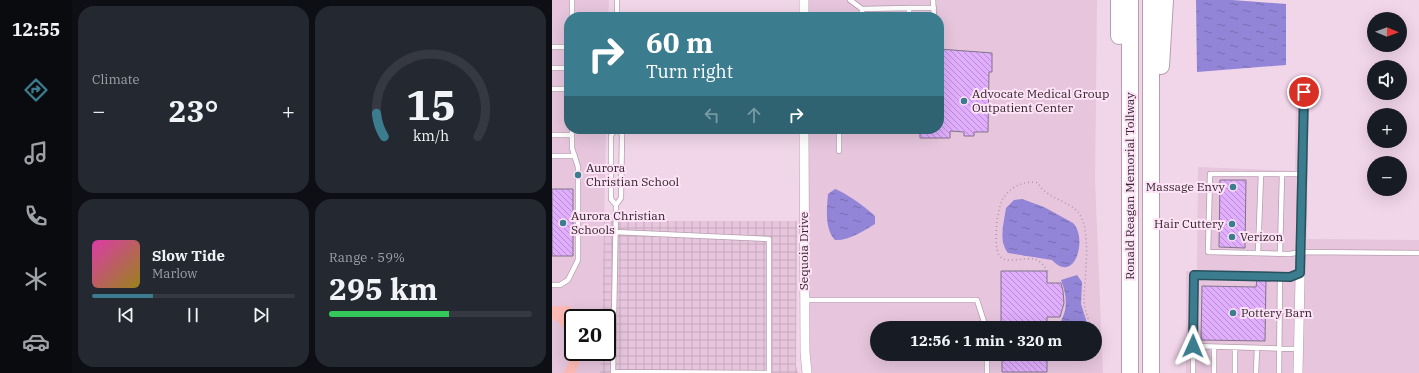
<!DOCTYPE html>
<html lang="en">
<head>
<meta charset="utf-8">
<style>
  body { margin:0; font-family:"IBM Plex Serif",serif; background:#242831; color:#f1f3f6; height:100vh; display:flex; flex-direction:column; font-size:15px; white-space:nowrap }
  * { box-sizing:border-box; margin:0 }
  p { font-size:13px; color:#9ea1a6 }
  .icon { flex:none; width:22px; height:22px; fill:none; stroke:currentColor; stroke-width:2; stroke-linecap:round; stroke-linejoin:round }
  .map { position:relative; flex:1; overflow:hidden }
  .panel { display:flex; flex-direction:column; gap:6px; padding:6px; background:#0d0f14; width:480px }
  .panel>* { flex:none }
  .banner { position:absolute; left:12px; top:12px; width:380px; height:122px; border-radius:16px; box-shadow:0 4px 16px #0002; background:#3b7c8f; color:#fff; overflow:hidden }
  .needle { width:26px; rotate:91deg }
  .tools { position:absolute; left:815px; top:12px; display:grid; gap:8px }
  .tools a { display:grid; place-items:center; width:40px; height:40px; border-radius:50%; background:#171b24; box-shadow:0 4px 16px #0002; font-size:20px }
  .speed { position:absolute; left:12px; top:309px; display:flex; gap:8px; font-size:20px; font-weight:700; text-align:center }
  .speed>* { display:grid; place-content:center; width:52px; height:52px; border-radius:50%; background:#171b24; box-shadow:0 4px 16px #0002; line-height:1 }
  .speed .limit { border:2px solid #111; border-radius:6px; background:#fff; color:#111 }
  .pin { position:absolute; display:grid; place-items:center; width:34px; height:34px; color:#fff; margin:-17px; border:2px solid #fff; border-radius:50%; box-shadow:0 1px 4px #0007 }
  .me { position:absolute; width:44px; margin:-22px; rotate:1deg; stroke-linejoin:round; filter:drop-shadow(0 0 3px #0008) }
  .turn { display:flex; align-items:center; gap:14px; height:84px; padding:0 16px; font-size:18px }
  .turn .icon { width:52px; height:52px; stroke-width:2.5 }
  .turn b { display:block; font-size:28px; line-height:34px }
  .lanes { display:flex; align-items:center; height:38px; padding:0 16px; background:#0003; justify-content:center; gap:20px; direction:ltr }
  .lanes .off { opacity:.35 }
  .big { font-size:30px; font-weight:700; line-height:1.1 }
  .panel .widget { flex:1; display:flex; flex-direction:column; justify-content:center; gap:6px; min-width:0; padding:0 14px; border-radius:16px; background:#242831 }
  .panel .dial { align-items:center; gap:0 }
  .dial svg { height:104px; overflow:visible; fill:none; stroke:#363941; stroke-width:7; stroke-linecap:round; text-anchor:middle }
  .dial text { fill:#f1f3f6; stroke:none }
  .song { display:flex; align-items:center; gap:12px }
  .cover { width:48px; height:48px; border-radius:6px; background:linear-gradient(135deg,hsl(320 70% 55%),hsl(50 70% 35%)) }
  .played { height:4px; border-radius:2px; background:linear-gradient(90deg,#3b7c8f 30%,#363941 30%) }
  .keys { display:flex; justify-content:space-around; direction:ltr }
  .heat { display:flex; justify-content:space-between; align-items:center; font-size:22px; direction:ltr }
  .charge { height:6px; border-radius:3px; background:linear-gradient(90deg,#34c759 59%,#363941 0) }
  .panel .tiles { flex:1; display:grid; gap:6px; grid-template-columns:repeat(2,1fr) }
  .trip { position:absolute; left:318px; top:321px; width:232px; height:40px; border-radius:20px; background:#171b24; box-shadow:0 4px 16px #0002; font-weight:700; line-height:40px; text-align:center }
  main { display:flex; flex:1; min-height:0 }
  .tab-bar { display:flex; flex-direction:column; width:72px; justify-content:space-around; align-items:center; background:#090b0e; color:#9ea1a6 }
  .tab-bar .icon { width:28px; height:28px }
  .tab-bar .on { color:#3b7c8f }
  .tab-bar b { font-size:18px; color:#f1f3f6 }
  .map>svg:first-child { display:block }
  .built { fill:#e6c5dd; fill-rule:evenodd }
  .industrial { fill:url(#industrial-grid) }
  .park { fill:#febbb6 }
  .water { fill:url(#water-ripples) }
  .building { fill:url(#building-back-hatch); stroke:#82738b }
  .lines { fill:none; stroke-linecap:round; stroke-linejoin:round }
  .lane-casing { stroke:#b79daf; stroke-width:6 }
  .street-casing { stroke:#b79daf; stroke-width:10 }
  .highway-casing { stroke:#b79daf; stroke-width:18 }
  .path { stroke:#ac97a6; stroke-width:1.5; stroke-dasharray:1 3; stroke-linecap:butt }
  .lane { stroke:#fff; stroke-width:4.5 }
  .street { stroke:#fff; stroke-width:9 }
  .highway { stroke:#fff; stroke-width:16 }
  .route-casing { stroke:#26515d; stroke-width:10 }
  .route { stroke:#3b7c8f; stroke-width:7 }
  .poi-dot { fill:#3b7c8f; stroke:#fee2f6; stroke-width:1.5 }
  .labels { text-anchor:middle; stroke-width:4; stroke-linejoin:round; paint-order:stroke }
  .poi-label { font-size:12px; fill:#31272e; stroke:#fee2f6; text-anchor:start }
  .street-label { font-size:12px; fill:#31272e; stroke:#fee2f6 }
</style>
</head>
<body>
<main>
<nav class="tab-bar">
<b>12:55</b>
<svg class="icon on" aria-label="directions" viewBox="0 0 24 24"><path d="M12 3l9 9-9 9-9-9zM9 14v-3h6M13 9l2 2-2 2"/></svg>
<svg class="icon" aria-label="music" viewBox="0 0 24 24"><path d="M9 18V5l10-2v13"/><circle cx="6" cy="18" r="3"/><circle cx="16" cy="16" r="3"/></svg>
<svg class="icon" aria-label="phone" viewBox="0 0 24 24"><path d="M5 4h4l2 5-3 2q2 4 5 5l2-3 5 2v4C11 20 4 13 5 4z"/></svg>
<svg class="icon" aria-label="climate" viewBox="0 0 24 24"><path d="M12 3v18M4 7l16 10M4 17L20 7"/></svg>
<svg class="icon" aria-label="car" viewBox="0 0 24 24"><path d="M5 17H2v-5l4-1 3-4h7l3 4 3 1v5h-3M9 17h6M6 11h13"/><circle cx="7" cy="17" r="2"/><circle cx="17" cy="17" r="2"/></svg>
</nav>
<section class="panel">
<div class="tiles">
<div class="widget"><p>Climate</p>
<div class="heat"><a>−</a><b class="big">23°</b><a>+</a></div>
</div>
<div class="widget dial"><svg viewBox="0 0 100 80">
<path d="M14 69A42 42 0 1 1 86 69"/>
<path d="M14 69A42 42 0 0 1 8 51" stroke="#3b7c8f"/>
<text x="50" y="56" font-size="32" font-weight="700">15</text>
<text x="50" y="72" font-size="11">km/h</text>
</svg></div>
<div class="widget">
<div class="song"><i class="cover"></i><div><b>Slow Tide</b><p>Marlow</p></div></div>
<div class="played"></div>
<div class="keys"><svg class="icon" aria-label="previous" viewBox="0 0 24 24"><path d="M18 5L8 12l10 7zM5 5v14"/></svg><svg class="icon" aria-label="pause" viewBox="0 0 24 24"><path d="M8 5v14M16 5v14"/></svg><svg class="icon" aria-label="next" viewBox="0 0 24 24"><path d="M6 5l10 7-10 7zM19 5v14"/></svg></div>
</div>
<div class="widget"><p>Range · 59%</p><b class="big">295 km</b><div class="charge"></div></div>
</div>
</section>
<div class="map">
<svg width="867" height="373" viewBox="0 0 867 373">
  <defs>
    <pattern id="industrial-grid" width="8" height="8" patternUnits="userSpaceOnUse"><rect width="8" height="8" fill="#e6c5dd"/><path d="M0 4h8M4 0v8" fill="none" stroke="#c6a9be"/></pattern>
    <pattern id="water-ripples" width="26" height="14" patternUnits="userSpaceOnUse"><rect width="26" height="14" fill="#9285d7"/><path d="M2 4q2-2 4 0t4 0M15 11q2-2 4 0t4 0" fill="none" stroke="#786daf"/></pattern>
    <pattern id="building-back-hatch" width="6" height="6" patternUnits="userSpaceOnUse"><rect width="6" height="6" fill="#e1aefd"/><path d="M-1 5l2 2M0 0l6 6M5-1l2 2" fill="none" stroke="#b78ecd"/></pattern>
  </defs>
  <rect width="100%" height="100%" fill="#f1d5e9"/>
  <path class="built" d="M0,0H57L56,17H17V129H54L50,318H21V352H49L48,373H0Z
    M256,0H545L543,181L551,373H260L257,347L256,129H387V17H256ZM325,328H543V354H325Z
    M744,90H757L755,239L867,240V373H634V271H645L646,167L743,171Z"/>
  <path class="industrial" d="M52,221H245L244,366L246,373H48L49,352H55V318H50Z"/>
  <path class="park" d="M0,306H19V316H14L21,323V352H30L28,363L23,373H11C25,354 21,330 0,318Z"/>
  <path class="water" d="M644,0H680L734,4V65L645,72Z
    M283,189C294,193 315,208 323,216V224C312,231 296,241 283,240C272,228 275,208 276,194Z
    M470,199L492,207L521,223C536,238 523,285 500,260L456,253C446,240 452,223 454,208L462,200Z
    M525,275L530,282L529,304L535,323V328H505C516,312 516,298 509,280Z"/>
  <path class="building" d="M387,49L440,53V72H437L436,132H422V136H412V132L398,131V138H368V129H387Z
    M668,180H694L693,248L667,247Z
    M0,189H21V256H0Z
    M449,271H495V283H509L511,291L512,303L508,317H495V328H449Z
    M705,280H714L713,341L649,340L650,286L704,287Z
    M450,354H495V372H450Z"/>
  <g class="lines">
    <g class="lane-casing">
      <path id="lane" d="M20,0V17
        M298,0L310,9V17
        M381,0L382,17
        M357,8H382
        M310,9L357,8V17
        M65,17V0
        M0,47H17
        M0,68H17
        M0,89H17
        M63,129L59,136V199L64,205
        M0,135H20
        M287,151V129
        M0,156H23
        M750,174H658L656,252L738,254L748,252L867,253
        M63,232L217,239V373
        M706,253L709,174
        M728,253L730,174
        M0,285H8L16,280L26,260V167L20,148V129
        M252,300H425L434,328
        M641,346L747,349
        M435,354V373
        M61,372L217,373
        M61,373L64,205L69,198L70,134L64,129
        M641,373L642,275L738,277L748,273
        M662,373V347
        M683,373V348
        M704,373L705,348
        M727,373L728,277"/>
    </g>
    <g class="street-casing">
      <path id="street" d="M252,0V17
        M252,129L253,352L255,373
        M746,373L752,92"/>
    </g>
    <g class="highway-casing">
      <path id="highway" d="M567,0V36
        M609,66L613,0
        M578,373V0
        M599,373V0"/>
    </g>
    <path class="path" d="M496,271C492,266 489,261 482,259C472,257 452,265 447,255C441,245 445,206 452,197C460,186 473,180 486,183C494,198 514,200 525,211C541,227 532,280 532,301C532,311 538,319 538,328"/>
    <use href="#lane" class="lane"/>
    <use href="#street" class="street"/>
    <use href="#highway" class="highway"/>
  </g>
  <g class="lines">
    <g class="route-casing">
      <path id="route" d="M641,346L642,275L738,277L748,273L752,92"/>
    </g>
    <use href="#route" class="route"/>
  </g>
  <g class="poi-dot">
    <circle cx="412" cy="101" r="4"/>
    <circle cx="26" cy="175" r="4"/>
    <circle cx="681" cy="187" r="4"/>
    <circle cx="11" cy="223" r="4"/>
    <circle cx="680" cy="224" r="4"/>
    <circle cx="680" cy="237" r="4"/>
    <circle cx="681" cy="313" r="4"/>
  </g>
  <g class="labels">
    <g class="poi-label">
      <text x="420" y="98">Advocate Medical Group<tspan x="420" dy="14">Outpatient Center</tspan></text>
      <text x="34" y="172">Aurora<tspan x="34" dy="14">Christian School</tspan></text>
      <text x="673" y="191" text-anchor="end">Massage Envy</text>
      <text x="19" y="220">Aurora Christian<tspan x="19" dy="14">Schools</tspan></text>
      <text x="672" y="228" text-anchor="end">Hair Cuttery</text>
      <text x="688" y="241">Verizon</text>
      <text x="689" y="317">Pottery Barn</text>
    </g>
    <g class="street-label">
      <text transform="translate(578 186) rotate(-90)" y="4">Ronald Reagan Memorial Tollway</text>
      <text transform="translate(252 251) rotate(-90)" y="4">Sequoia Drive</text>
    </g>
  </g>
</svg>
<div class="tools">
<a><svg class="needle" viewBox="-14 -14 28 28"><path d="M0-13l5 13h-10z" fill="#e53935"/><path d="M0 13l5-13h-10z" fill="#9ea1a6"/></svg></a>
<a><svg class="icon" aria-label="sound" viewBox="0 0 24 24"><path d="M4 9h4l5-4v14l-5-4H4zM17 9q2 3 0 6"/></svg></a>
<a>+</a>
<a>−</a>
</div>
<div class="speed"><div class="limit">20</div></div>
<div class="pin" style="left:752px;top:92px;background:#d93025"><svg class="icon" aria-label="arrive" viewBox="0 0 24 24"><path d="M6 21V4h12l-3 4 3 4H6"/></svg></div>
<svg class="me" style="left:641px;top:346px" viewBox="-20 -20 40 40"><path d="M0-17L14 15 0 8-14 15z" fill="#3b7c8f" stroke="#fff" stroke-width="4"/></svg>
<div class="trip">12:56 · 1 min · 320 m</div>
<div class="banner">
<div class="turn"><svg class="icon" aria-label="right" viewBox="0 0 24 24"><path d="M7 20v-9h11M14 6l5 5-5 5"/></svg><div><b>60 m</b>Turn right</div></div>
<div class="lanes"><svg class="icon off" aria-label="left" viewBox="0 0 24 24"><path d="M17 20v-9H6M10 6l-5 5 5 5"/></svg><svg class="icon off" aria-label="ahead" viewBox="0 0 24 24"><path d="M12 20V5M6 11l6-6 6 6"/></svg><svg class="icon" aria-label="right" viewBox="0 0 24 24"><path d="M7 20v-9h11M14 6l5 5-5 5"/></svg></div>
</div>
</div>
</main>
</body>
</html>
